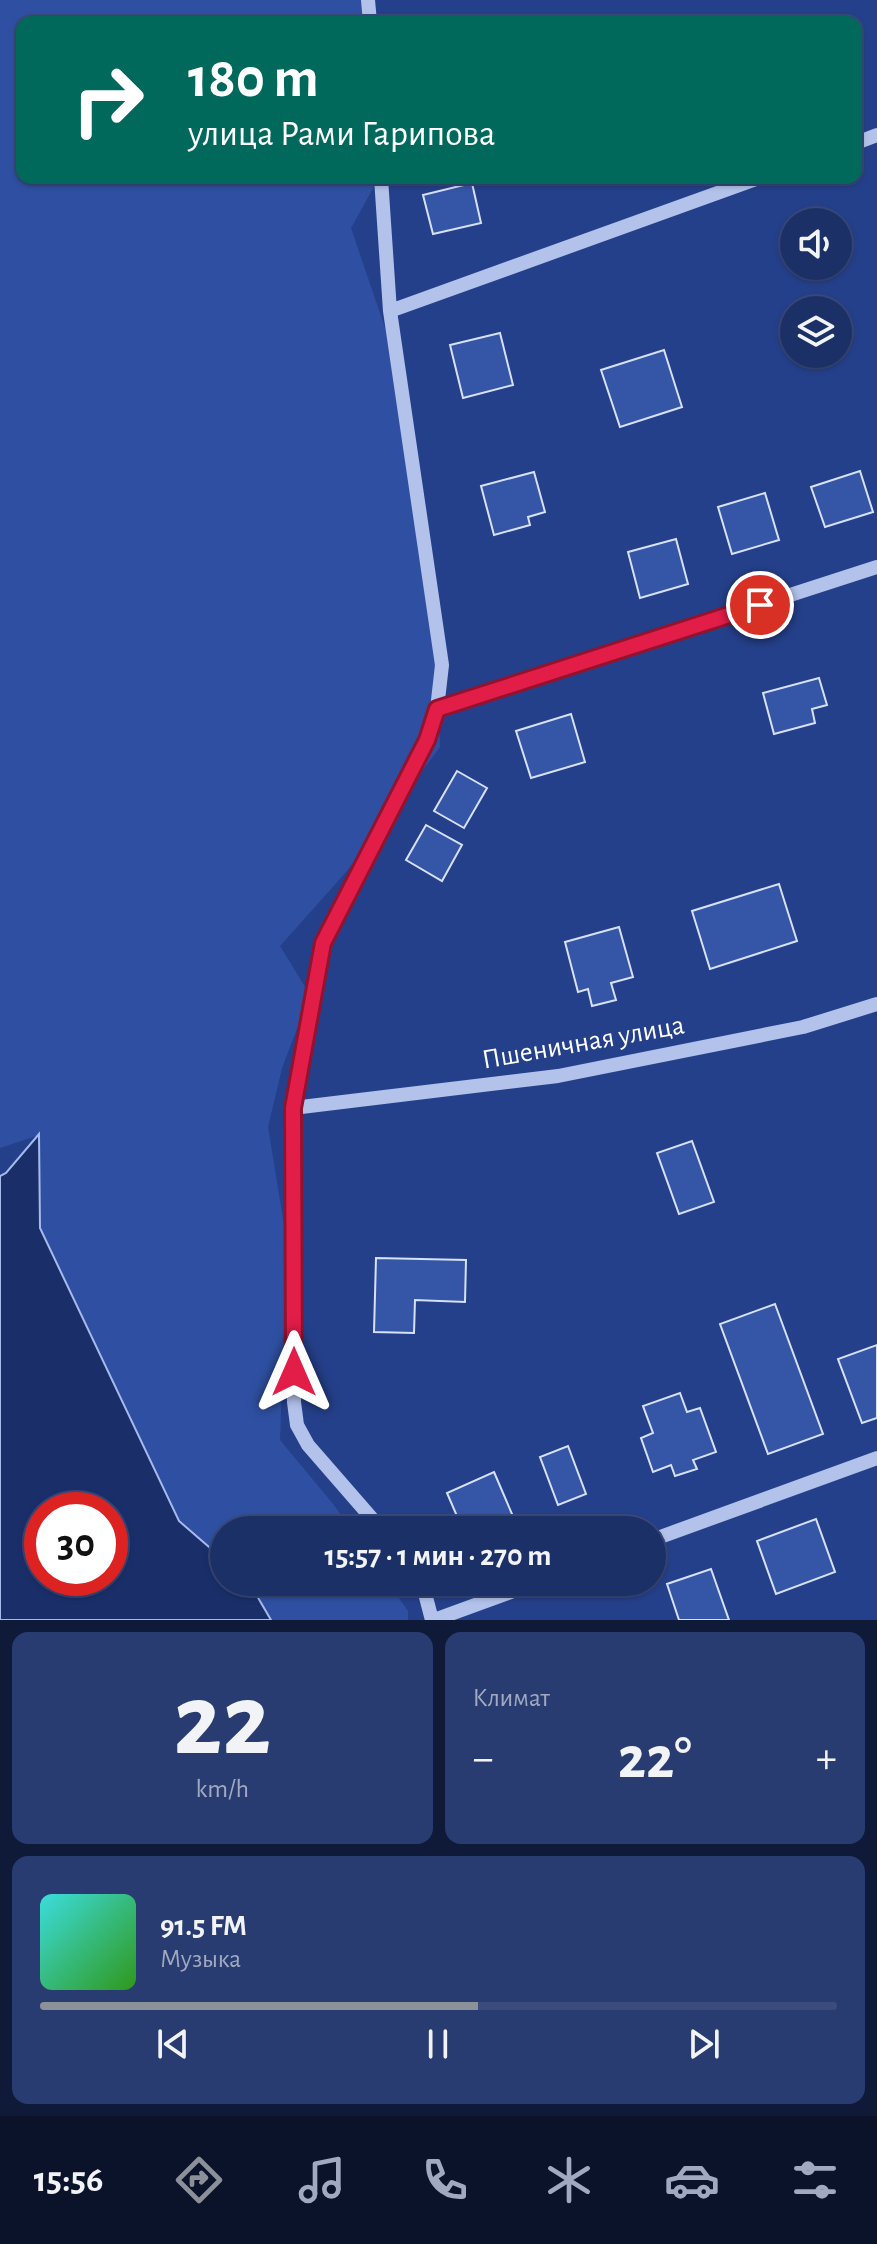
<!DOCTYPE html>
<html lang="ru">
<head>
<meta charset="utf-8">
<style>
  body { margin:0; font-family:"Alegreya Sans",sans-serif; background:#293c71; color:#f1f3f6; height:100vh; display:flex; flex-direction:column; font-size:30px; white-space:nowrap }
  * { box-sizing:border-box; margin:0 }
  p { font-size:26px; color:#a0a9c0 }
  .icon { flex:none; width:44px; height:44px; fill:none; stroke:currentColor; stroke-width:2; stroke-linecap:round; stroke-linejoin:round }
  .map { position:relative; height:1620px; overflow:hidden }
  .sheet { display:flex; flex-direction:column; gap:12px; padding:12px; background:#0f1a39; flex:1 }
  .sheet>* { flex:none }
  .guide { position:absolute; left:16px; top:16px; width:846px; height:168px; border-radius:16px; box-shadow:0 2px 6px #0004,0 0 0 2px #3a4b7c; background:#00695c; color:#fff; overflow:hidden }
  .fabs { position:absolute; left:780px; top:208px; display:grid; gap:16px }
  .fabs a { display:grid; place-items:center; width:72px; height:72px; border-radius:50%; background:#1c3068; box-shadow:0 2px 6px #0004,0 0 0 2px #3a4b7c; font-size:40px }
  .speed { position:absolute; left:24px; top:1492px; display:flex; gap:16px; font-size:40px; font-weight:700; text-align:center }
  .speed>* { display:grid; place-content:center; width:104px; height:104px; border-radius:50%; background:#1c3068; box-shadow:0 2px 6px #0004,0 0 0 2px #3a4b7c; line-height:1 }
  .speed .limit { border:12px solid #d22; background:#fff; color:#111 }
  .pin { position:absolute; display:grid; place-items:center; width:68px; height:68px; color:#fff; margin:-34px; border:4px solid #fff; border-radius:50%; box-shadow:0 2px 8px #0007 }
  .me { position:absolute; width:88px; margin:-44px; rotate:0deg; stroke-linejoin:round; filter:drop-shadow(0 0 6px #0008) }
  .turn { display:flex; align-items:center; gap:28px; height:168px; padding:0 40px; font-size:36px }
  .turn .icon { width:104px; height:104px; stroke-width:2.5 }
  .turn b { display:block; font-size:56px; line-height:68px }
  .big { font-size:60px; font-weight:700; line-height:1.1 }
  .sheet .widget { flex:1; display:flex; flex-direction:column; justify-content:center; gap:12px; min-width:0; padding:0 28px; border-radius:16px; background:#293c71 }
  .sheet .dial { align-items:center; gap:0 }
  .dial b { font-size:104px; line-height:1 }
  .song { display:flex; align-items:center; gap:24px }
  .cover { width:96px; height:96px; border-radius:12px; background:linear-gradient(135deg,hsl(180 70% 55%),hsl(110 70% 35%)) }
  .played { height:8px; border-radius:4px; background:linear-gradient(90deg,#8c9099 55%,#3a4b7c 55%) }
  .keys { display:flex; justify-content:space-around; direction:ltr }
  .heat { display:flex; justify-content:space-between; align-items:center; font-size:44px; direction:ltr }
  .sheet .tiles { flex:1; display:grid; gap:12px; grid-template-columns:1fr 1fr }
  .widget:last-child { grid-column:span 2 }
  .trip { position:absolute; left:210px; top:1516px; width:456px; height:80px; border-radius:40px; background:#1c3068; box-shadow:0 2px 6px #0004,0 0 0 2px #3a4b7c; font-weight:700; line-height:80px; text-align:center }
  .menu { display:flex; height:128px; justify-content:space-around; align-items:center; background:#0b132a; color:#a0a9c0 }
  .menu .icon { width:56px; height:56px }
  .menu .current { color:#8c9099 }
  .menu b { font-size:36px; color:#f1f3f6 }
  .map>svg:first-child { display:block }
  .green { fill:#2f50a2 }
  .water { fill:#1a2f6a; stroke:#a6bbeb; stroke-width:2; fill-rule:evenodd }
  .building { fill:#3555a7; stroke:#d6e0f7; stroke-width:2 }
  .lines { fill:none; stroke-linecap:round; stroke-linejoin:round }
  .minor { stroke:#b2c2ea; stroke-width:14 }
  .route-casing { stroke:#92132f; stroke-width:20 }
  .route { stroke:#e11d48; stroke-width:14 }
  .labels { text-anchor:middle; stroke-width:8; stroke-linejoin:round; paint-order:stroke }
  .street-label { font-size:28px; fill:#fff; stroke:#25408a }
</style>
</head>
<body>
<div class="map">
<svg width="877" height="1620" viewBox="0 0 877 1620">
  <rect width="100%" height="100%" fill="#25408a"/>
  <path class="green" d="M0,0H372V22H22V178H376V183L351,228L402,378L433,557L440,747L346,872L280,946L310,995L282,1068L268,1127L287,1244L280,1440L333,1504L352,1530H224V1560L179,1521L40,1228L39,1135L0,1148Z
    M249,1582H388L408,1611V1620H271Z"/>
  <path class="water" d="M39,1134L40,1228L179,1521L224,1560V1582H249L271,1620H0V1176L6,1173ZM42,1510H110V1578H42Z"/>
  <path class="building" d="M472,183L481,223L433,234L423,195Z
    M500,333L513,385L463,398L450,345Z
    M664,350L682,407L620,427L601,370Z
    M860,471L873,512L825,527L811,487Z
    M534,472L545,512L528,517L530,525L494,535L481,486Z
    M765,493L779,540L732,554L718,507Z
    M676,539L688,584L640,598L628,552Z
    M819,678L827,705L812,709L815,723L774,734L763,693Z
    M571,714L585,762L531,778L516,731Z
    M457,771L487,788L464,828L434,811Z
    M426,825L462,845L442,881L406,860Z
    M779,884L797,941L710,969L692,911Z
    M619,927L633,977L611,983L616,1000L592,1006L588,989L578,992L565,942Z
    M692,1141L714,1202L679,1214L657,1153Z
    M376,1258L466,1260L465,1302L415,1300L414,1333L374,1332Z
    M775,1304L823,1434L768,1454L720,1324Z
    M877,1345V1418L862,1423L838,1359Z
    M680,1393L687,1412L700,1408L716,1452L693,1460L697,1469L675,1476L671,1465L653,1472L641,1438L653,1433L643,1406Z
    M568,1446L586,1494L558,1505L540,1457Z
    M494,1472L518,1528L463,1530L447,1493Z
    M816,1519L835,1572L776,1594L757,1541Z
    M711,1569L729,1620H679L667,1584Z"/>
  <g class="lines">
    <path class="minor" d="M368,0L370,22
      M856,143L877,135
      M381,178L390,311L442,665L437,709L427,740L323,943L293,1108L294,1402L297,1425L308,1445L382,1530
      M390,311L759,178
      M437,709L877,567
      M293,1108L558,1076L803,1027L877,1004
      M652,1540L877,1458
      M422,1582L432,1620
      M434,1620L538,1582"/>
  </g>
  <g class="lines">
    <g class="route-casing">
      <path id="route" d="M294,1372L293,1108L323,943L427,740L437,709L760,605"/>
    </g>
    <use href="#route" class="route"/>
  </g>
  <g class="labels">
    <g class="street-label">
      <text transform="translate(583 1041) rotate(-10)" y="10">Пшеничная улица</text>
    </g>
  </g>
</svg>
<div class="fabs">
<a><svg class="icon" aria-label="sound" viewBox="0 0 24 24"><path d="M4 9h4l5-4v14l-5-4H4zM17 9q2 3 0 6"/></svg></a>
<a><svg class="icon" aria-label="layers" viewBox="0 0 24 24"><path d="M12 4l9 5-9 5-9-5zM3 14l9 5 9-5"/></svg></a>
</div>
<div class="speed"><div class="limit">30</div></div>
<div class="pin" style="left:760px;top:605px;background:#d93025"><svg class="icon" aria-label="arrive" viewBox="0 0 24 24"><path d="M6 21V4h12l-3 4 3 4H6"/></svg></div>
<svg class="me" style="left:294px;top:1372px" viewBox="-20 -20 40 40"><path d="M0-17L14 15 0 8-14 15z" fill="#e11d48" stroke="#fff" stroke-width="4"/></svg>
<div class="trip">15:57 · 1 мин · 270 m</div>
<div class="guide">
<div class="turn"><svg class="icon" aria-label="right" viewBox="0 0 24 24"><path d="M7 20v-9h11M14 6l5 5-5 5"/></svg><div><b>180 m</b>улица Рами Гарипова</div></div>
</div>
</div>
<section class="sheet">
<div class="tiles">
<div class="widget dial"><b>22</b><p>km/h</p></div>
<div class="widget"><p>Климат</p>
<div class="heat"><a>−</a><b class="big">22°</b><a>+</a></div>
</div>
<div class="widget">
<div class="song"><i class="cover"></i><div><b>91.5 FM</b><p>Музыка</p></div></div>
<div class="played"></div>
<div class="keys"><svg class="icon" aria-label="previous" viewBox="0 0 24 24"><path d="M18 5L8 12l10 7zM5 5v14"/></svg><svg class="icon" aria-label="pause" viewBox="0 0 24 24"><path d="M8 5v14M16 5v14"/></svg><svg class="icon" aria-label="next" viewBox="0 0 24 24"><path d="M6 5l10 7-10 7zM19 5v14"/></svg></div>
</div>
</div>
</section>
<nav class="menu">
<b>15:56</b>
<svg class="icon current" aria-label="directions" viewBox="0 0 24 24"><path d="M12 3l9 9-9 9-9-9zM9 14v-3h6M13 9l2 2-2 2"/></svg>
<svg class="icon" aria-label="music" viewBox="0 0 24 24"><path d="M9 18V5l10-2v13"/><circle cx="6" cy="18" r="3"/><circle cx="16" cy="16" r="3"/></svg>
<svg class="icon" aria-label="phone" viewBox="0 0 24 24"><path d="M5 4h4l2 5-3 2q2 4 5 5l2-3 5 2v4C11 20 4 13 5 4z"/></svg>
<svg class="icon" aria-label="climate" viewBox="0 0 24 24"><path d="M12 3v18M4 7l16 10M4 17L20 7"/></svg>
<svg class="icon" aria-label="car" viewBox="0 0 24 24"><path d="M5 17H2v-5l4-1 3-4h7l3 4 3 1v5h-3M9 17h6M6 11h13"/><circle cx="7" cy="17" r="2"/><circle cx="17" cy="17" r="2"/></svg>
<svg class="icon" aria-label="filters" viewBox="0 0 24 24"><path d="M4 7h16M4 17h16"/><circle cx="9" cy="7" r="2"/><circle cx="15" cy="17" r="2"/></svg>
</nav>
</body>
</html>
